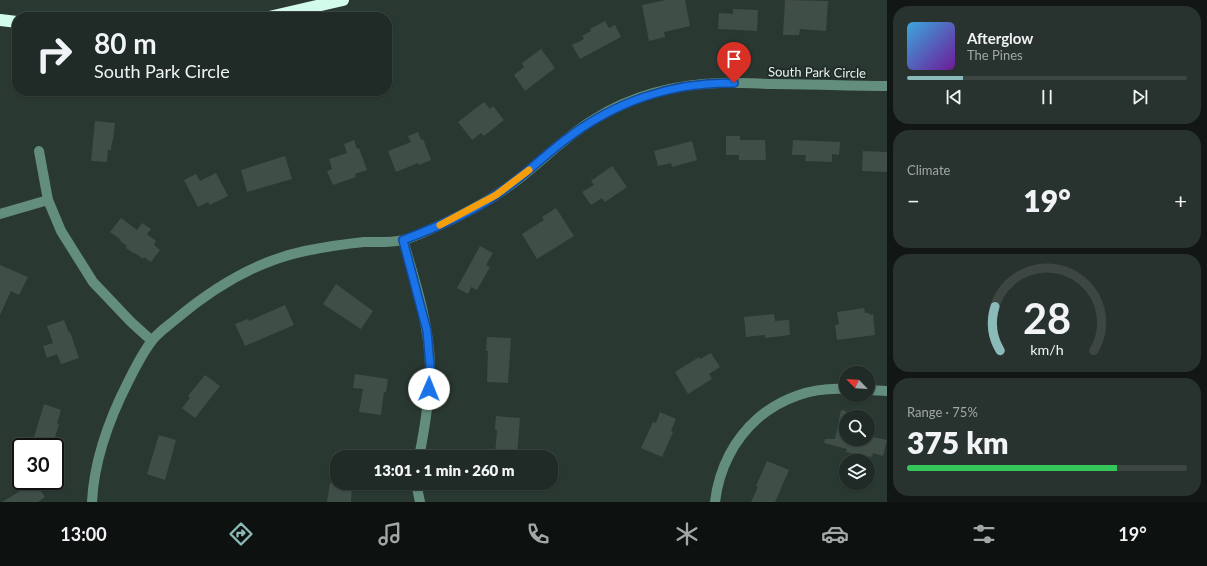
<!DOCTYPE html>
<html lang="en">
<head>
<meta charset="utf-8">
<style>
  body { margin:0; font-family:Lato,sans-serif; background:#28322e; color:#f1f3f6; height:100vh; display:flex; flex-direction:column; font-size:15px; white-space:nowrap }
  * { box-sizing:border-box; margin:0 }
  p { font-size:13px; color:#a2a7a7 }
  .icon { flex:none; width:22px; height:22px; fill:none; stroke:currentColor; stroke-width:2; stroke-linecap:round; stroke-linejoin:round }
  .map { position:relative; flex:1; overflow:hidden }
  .details { display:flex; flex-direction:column; gap:6px; padding:6px; background:#121715; width:320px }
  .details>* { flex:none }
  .top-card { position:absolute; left:12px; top:12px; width:380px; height:84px; border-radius:16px; box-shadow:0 1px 3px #0004,0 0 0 1px #3d4643; background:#202a26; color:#f1f3f6; overflow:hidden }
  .needle { width:26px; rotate:295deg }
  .controls { position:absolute; left:839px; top:366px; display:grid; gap:8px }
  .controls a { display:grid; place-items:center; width:36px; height:36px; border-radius:50%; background:#202a26; box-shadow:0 1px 3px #0004,0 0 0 1px #3d4643; font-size:20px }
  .speed { position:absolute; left:12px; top:438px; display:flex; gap:8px; font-size:20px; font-weight:700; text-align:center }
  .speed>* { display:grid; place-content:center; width:52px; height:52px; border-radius:50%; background:#202a26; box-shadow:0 1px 3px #0004,0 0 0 1px #3d4643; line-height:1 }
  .speed .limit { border:2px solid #111; border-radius:6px; background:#fff; color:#111 }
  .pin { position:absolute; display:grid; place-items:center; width:34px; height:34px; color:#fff; margin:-41px -17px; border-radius:50% 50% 50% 0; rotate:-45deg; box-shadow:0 0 4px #0007 }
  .pin .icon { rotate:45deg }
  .me { position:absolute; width:44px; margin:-22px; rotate:1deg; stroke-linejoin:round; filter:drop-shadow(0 0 3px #0008) }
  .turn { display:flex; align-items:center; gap:14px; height:84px; padding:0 16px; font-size:18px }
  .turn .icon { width:52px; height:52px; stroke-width:2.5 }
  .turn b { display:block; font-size:28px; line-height:34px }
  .big { font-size:30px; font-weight:800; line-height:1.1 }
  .details .card { flex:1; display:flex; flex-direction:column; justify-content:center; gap:6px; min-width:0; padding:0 14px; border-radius:16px; background:#28322e }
  .details .dial { align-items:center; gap:0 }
  .dial svg { height:104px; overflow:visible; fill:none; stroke:#3d4643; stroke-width:7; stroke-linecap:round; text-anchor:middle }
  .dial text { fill:#f1f3f6; stroke:none }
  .song { display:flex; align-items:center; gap:12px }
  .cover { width:48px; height:48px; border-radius:6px; background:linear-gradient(135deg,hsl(200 70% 55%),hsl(280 70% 35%)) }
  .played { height:4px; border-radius:2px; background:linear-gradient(90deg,#8bbbb9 20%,#3d4643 20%) }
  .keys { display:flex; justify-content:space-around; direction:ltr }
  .heat { display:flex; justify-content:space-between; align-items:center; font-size:22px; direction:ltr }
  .charge { height:6px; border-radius:3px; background:linear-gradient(90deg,#34c759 75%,#3d4643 0) }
  .trip { position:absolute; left:330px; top:450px; width:228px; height:40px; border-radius:16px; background:#202a26; box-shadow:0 1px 3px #0004,0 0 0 1px #3d4643; font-weight:800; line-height:40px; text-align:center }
  .tab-bar { display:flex; height:64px; justify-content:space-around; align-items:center; background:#0d110f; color:#a2a7a7 }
  .tab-bar .icon { width:28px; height:28px }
  .tab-bar .current { color:#8bbbb9 }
  .tab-bar b { font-size:18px; color:#f1f3f6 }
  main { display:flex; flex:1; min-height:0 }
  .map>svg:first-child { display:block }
  .building { fill:#404e48 }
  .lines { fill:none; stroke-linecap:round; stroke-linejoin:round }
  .minor { stroke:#638d7d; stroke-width:10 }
  .highway { stroke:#d3fbeb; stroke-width:12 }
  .route-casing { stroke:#114b97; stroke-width:10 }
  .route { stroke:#1a73e8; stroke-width:7 }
  .slow { stroke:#f59e0b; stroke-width:7 }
  .labels { text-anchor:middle; stroke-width:4; stroke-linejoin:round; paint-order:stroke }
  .street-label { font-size:13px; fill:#e9f1ed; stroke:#202d28 }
</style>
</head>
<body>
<main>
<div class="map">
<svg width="887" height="502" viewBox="0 0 887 502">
  <rect width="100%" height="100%" fill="#2a3832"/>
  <path class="building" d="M666,0H685L690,26L664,32L665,37L649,41L642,5Z
    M785,0L828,1L826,31L800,29L799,35H783Z
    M733,9L758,10L757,31L718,29L719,13L733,14Z
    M605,21L609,28L615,25L621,37L580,59L572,45L584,39L582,36L591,31L590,29Z
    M541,49L555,68L525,91L514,75L524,67L522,63Z
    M484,102L490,109L493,106L504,120L484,136L481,133L472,140L458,122Z
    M95,121L115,123L113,141H112L111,150H108L107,162L91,161Z
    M418,132L421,140L423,139L431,160L419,165L418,163L396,172L388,151L411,142L408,136Z
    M726,136H740V140H765L766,160H739V155H726Z
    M354,140L357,149L359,148L367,170L355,174L356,177L333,185L327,171L332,169L329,159L347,153L344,144Z
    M793,140L840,142L839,155L832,154V162L805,161L806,155H792Z
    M692,141L697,160L672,167L671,163L658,166L654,151Z
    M863,151L887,152V172L862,171Z
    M285,156L292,179L247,192L241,170Z
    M612,166L627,187L605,202L602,198L591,205L582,192L594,185L591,181Z
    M216,173L228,196L210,205L208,202L198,207L184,180L196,174L200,181Z
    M556,208L574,236L537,259L522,234L544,220L542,217Z
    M121,218L137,230L142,223L151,229L147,234L156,241L154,245L160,250L151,262L144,257L143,259L135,253V254L126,248L127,246L120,241L121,240L110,232Z
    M480,246L493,253L486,265L490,267L477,290L471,287L468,294L457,288Z
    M0,265L28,277L19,295L11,291L0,315Z
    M336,284L373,311L361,329L323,304Z
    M285,305L294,325L245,346L235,324L248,319L249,321Z
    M864,308L865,313H869L870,315L873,314L875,335L837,340L835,325L839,324L837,312Z
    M774,314L775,321L789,320L790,335L765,338V335L746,337L744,317Z
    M64,320L69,333L70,332L79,358L61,364L57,354L47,358L43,346L53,343L47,326Z
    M487,337L511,338L508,383L487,382L488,351H486Z
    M711,353L720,367L709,374L712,379L688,394L675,372L699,357L700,359Z
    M355,374L388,379L386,392H384L381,415L359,412L363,389L353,388Z
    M205,375L220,386L195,418L182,408L190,398L188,396Z
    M44,404L61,410L57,423L59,424L52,447H42L32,444Z
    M841,410L846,411V439H868V436L887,440L883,456L873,453L872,457L846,452L847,449L824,443L825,439H835Z
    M660,412L676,419L671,431L673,432L662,457L641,448L653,422L656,423Z
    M496,416L520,418L517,456L495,454L497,430L495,429Z
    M159,435L176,440L165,480L147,474Z
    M767,461L789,470L775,502H751L758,487L756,486Z
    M35,482L45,497L38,502H2Z
    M330,483H352L351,502H327Z"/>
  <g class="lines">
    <path class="minor" d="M39,151L48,200L61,231L93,282L131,322L152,341
      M0,214L48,200
      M403,240C415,281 429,323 430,366C430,397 425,427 419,457
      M868,390L887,391
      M416,483L420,502
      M92,502C94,459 109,419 129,380C135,368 142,354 151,342C157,333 168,326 176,319C214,287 256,261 305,251C325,247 344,244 364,242C376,242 391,243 403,240C412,238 422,233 431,229C461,216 490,201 516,181C542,161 565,137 593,120C630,96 676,84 720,83C738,82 756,84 774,84C811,84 849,86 887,86
      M715,502C723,434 777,385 846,389"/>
    <path class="highway" d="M269,17L343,0
      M0,20L17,22"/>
  </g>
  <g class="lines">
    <g class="route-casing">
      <path id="route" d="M429,389L430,365L427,331L403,240C435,228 468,214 496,195C521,179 541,158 565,140C614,102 672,82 734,83"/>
    </g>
    <use href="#route" class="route"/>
    <path class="slow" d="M440,225L496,195L529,170"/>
  </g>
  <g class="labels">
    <g class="street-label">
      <text transform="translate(817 72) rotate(1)" y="5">South Park Circle</text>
    </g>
  </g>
</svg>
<div class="controls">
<a><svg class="needle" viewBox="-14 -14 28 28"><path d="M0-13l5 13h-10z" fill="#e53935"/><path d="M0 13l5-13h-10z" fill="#a2a7a7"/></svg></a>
<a><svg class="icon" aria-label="search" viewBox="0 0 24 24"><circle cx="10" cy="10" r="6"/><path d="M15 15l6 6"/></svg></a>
<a><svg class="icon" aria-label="layers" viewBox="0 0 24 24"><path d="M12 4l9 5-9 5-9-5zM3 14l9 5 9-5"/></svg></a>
</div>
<div class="speed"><div class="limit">30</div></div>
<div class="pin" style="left:734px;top:83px;background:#d93025"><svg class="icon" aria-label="arrive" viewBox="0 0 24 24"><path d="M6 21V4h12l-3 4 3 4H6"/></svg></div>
<svg class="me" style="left:429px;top:389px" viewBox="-20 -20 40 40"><circle r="19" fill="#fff"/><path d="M0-13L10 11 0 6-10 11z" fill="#1a73e8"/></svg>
<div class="trip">13:01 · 1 min · 260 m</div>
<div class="top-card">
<div class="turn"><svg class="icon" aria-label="right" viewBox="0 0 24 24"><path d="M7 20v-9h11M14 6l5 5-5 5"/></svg><div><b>80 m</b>South Park Circle</div></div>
</div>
</div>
<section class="details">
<div class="card">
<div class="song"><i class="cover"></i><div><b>Afterglow</b><p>The Pines</p></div></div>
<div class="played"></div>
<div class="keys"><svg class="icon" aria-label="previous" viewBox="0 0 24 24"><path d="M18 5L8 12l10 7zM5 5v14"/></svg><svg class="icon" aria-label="pause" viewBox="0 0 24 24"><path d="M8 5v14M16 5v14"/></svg><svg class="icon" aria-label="next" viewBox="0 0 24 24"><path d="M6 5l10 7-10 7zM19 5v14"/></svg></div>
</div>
<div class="card"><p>Climate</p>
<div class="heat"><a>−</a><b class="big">19°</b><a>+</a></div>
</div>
<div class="card dial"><svg viewBox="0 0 100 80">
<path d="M14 69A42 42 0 1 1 86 69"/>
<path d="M14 69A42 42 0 0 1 10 35" stroke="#8bbbb9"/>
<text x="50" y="56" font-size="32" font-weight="700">28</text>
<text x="50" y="72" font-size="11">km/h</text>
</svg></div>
<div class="card"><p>Range · 75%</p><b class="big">375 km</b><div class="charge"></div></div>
</section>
</main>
<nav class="tab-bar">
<b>13:00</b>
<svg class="icon current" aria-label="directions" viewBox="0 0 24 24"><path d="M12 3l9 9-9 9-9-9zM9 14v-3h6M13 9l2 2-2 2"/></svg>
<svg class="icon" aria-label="music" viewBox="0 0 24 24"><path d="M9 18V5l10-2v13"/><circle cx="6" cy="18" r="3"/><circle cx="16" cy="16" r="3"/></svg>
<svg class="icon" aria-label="phone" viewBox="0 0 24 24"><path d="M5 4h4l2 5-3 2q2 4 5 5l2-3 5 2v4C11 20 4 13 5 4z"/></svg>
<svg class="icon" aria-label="climate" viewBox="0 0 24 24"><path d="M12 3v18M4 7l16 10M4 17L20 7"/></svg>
<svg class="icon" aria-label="car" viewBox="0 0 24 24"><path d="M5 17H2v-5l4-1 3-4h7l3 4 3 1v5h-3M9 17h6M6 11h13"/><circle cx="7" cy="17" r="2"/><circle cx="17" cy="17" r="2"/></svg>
<svg class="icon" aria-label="filters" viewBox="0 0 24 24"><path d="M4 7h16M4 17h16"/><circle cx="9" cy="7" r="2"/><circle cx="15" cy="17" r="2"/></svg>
<b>19°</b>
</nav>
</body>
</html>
